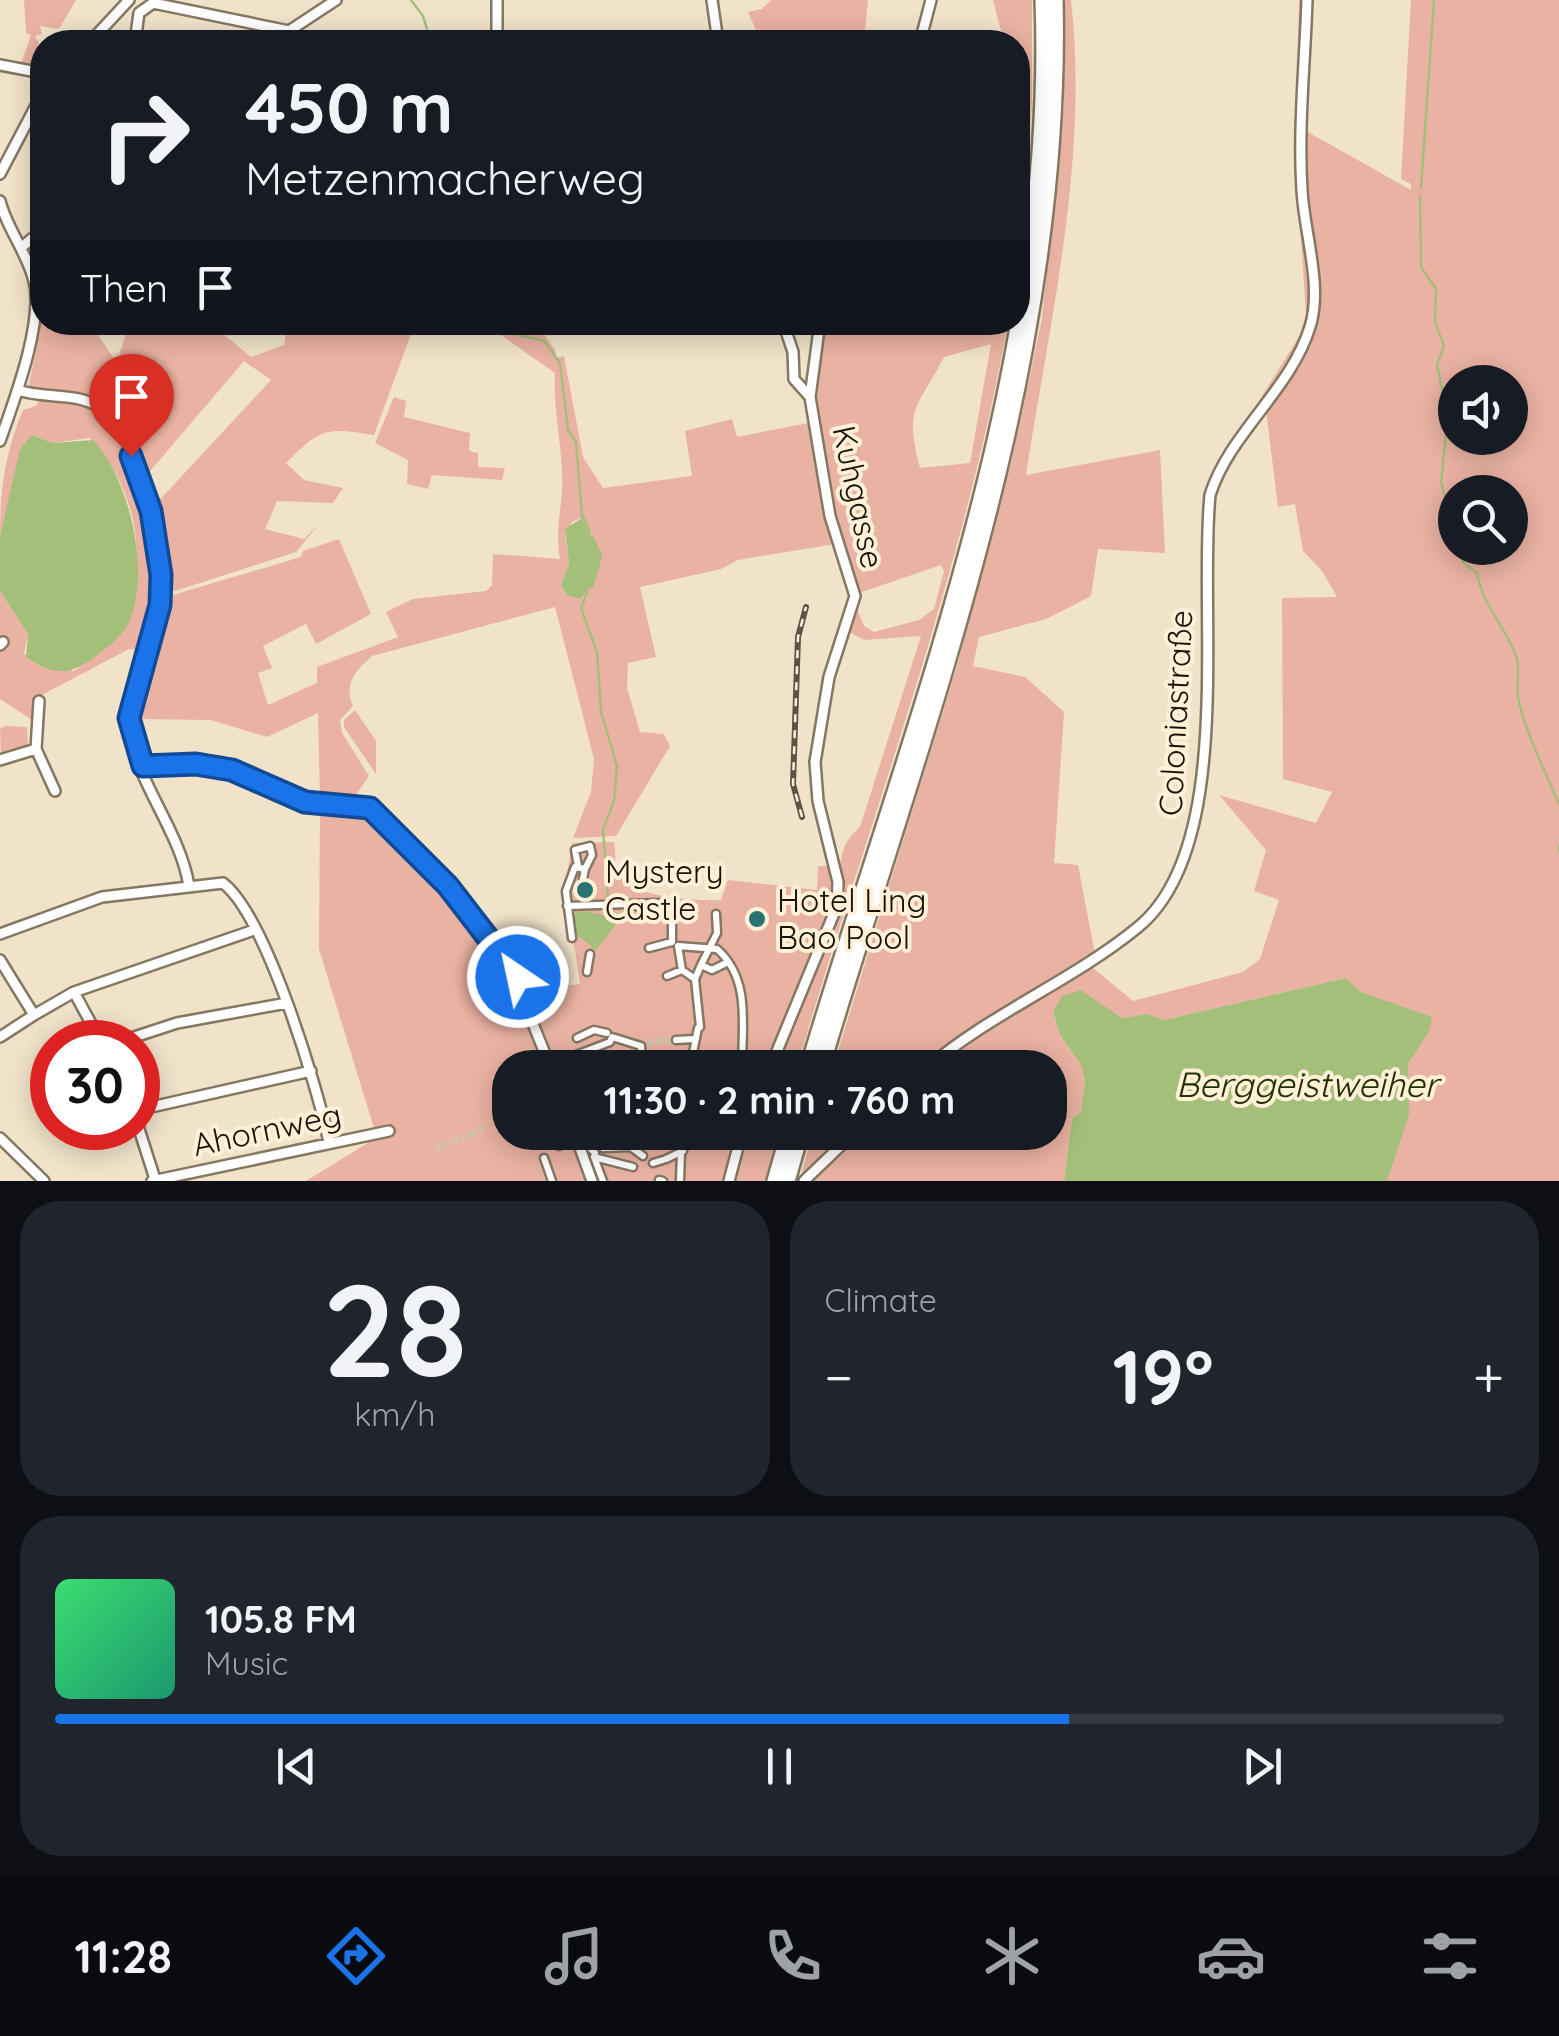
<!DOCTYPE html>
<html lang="en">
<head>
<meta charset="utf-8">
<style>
  body { margin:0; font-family:Quicksand,sans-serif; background:#20242c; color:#f1f3f6; height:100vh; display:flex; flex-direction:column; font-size:38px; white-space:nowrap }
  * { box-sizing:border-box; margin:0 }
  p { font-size:32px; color:#9ea1a6 }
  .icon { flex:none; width:55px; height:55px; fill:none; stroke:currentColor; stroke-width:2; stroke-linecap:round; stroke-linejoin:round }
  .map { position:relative; height:1181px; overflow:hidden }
  .panel { display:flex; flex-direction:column; gap:20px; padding:20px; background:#0d0f14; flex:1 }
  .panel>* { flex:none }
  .banner { position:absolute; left:30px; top:30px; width:1000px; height:305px; border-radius:40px; box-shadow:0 5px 25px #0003; background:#171b24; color:#f1f3f6; overflow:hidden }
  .controls { position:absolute; left:1438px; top:365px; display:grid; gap:20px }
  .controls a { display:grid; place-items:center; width:90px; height:90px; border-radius:50%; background:#171b24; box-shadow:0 5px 25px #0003; font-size:50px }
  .speed { position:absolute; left:30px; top:1020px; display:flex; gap:20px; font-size:50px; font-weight:700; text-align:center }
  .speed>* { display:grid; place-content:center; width:130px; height:130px; border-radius:50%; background:#171b24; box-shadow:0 5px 25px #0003; line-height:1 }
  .speed .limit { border:15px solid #d22; background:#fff; color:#111 }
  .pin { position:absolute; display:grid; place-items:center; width:85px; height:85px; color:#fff; margin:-102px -42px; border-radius:50% 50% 50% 0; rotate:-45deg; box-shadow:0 0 10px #0007 }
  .pin .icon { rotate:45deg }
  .me { position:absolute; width:110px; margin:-55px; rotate:326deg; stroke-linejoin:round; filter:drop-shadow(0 0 8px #0008) }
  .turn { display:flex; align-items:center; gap:35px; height:210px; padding:0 50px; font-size:45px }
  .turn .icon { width:130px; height:130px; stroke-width:2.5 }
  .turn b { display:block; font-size:70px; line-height:85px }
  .then { display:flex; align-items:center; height:95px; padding:0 50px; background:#0003; gap:20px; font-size:38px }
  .big { font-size:75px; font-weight:700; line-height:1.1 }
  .panel .card { flex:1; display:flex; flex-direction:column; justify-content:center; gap:15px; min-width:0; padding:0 35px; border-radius:40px; background:#20242c }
  .panel .dial { align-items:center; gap:0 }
  .dial b { font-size:130px; line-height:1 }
  .song { display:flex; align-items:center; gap:30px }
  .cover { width:120px; height:120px; border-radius:15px; background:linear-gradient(135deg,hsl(140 70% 55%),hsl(160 70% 35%)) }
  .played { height:10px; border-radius:5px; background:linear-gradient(90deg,#1a73e8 70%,#363941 70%) }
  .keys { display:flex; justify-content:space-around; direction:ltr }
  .heat { display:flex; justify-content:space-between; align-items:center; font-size:55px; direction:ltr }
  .panel .tiles { flex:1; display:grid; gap:20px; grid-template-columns:1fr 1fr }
  .card:last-child { grid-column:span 2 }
  .trip { position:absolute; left:492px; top:1050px; width:575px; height:100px; border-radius:40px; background:#171b24; box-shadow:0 5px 25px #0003; font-weight:700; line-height:100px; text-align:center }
  .tab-bar { display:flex; height:160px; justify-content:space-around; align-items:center; background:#090b0e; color:#9ea1a6 }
  .tab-bar .icon { width:70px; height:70px }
  .tab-bar .selected { color:#1a73e8 }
  .tab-bar b { font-size:45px; color:#f1f3f6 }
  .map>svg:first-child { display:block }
  .green { fill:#eab2a2; fill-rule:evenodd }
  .water { fill:#a4bf7a }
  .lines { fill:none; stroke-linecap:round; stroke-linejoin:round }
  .stream { stroke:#a4bf7a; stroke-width:2.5 }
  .pedestrian-tunnel { stroke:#d0c4ad; stroke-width:6; stroke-dasharray:6 3; stroke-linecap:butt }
  .pedestrian-casing { stroke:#857862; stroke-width:11 }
  .minor-casing { stroke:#857862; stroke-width:14 }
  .motorway-casing { stroke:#857862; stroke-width:20 }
  .pedestrian { stroke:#fff; stroke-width:6 }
  .minor { stroke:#fff; stroke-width:9 }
  .motorway { stroke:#fff; stroke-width:15 }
  .rail-casing { stroke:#5c5446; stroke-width:6 }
  .rail { stroke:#fff0d7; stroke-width:2.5; stroke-dasharray:8; stroke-linecap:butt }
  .route-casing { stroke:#114b97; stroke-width:25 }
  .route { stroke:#1a73e8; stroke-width:18 }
  .poi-dot { fill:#297371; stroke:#fff0d7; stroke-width:4 }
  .labels { text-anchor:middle; stroke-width:8; stroke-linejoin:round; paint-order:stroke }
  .street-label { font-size:32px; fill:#18130a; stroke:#fff0d7 }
  .poi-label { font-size:32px; fill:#18130a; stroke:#fff0d7; text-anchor:start }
  .water-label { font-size:35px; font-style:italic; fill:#223100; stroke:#fff0d7 }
</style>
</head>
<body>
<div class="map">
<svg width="1559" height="1181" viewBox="0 0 1559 1181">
  <rect width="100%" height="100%" fill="#f1e3ca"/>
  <path class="green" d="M24,0H76L59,29L40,26L42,34L35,36L41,47L33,54L31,65L21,64L31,35L26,33Z
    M771,0H868L864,42L793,39V42H761L748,12L762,9Z
    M993,0H1032V103L1018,255V42H1004Z
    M1063,0H1071C1089,160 1050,318 1026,475L1160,450L1165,553L1098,549L1091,596L1046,619L979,637L973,666L1025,677L1064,712L1054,863L1078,865L1095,954L1093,968L1133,1001L1243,972L1260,959L1279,900L1254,891L1266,850L1219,795L1316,823L1332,792L1283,779L1282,598L1337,597L1322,571L1303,551L1295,504L1278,507L1266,410L1306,347L1317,308L1306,192V131L1411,190V184L1401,179L1411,0H1559V1181H1351L1420,1013L1361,992L1346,978L1164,1020L1147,1014L1122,1018L1088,997L1053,1013L1060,1035L1081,1065L1085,1081L1081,1111L1072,1119L1064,1181H799L813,1133L1050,1132V1068L833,1067L957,666L1013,454L1042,319L1064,104ZM1455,382H1510V438H1455ZM1455,492H1510V548H1455Z
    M1299,0H1303L1298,181L1310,316L1299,344L1260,409L1259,401L1300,335L1306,315L1295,146Z
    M42,319V322L90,323L117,363L129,323H210L251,357L284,345L288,323H415L374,435C325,427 321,428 286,463L304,480L343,488L333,503L277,501L265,529L304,539L319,524L296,552L175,591L164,587L153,507L271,380L244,361L146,476L105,398L28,390Z
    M484,323H537L556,352L555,358L564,356L583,457L603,488L692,476L685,431L732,419L737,437L813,422L835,544L738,560L721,569L640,587L656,657L628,663L627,688L640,732L664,734L670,746L616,836L573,838L591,792L594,759L555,607L372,656C356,670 343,684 353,706L340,720L342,733L369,776L351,802L320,800L318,713L267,737L211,720L133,719L166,597L301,557L303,551L339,539L371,614L316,644L306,624L263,646L272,668L258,673L268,705L317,683V667L398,637L386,612L413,599L486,591L492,585L493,554L560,559C554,522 564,506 562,474C561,439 553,408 555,373ZM582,518L601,556L567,595L561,585L569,564L565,534L573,521Z
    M822,323H1008C962,578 869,819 797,1067L773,1068L838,914C845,880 830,852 860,827L921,636L864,640L845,630L855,605L864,626L874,632L919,620L934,609L944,571L941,565L856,594L833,516L813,396ZM991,344L970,463L920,468C904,407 917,409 944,357Z
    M394,397L406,401L404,417L470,433L469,451L478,453V467L505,468L502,480L432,475L428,489L407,484L408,460L375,443Z
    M39,399L91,408C133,438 156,540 154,588C153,608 146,630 142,650L129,649L36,698L32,720L0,699V649L6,642L0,635V591L28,634L24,654L74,671C157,619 153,503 89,438L53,443L32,435L0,536C0,489 5,453 23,410L36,406Z
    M355,710L376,741V774L344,727V720Z
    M5,726L27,727L28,747L1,756L0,729Z
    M320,805L371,812L428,868L504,963L550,1058L525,991L580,984L575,950L562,906L572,843L614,842C616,851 614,864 618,873C628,898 698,901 721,900L728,880L817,890L818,866H829L833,888L829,912L765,1067L510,1068V1132L739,1133L725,1181H306L389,1130L387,1124L374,1128L319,949Z
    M745,1133H779L765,1181H735Z"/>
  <path class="water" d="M32,435L53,443L93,440C130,479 152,575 128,624C120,639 107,647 95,657C68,677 53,675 26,657L28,634L0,591V536L20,449Z
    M582,518L601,556L591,587L580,599L567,595L561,585L569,564L565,529Z
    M577,912L581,911L621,918L596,950L572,931V917Z
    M1346,978L1361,992L1432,1017L1429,1031L1408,1064L1409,1115L1387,1181H1064L1072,1119L1081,1111L1085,1081L1081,1065L1060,1035L1053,1012L1062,996L1081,990L1122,1018L1147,1014L1164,1020Z"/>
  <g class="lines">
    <path class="stream" d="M411,0L423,16L431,42
      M1421,188L1434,0
      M1420,196L1421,267L1436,289L1435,322L1444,346L1437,365L1448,416L1441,482L1455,532
      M494,322L502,331L544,341L560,363L568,430L576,442L582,515L590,531
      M1459,548L1463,562L1477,573C1482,604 1506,628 1516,656C1521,669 1515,688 1519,702C1527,736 1545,771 1559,804
      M592,587L601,556L593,538
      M587,593L581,608L597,652L601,712L617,766L614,801L603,829L608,898
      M1559,846V852"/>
    <path class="pedestrian-tunnel" d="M716,901V904
      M647,1042L676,1040
      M436,1148L483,1129"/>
    <g class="pedestrian-casing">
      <path id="pedestrian" d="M578,866L575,850L590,846L592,855L585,869
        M633,905L670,916
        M567,906L660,903L672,912V942L649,948
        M716,914L717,933L701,965L712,970L726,963
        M572,938L566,891L575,867L585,869L583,879
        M587,972L590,954
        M667,976L682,970
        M695,979L682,970L678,946L717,949C751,979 742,1025 742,1068
        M700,1027L695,979L701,965
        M577,1038L594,1030L607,1033
        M676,1040L694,1039
        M641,1046L643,1068
        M584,1055L591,1068
        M542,1068L610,1042L612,1037L641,1046
        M690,1068L698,1028
        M577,1135L595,1153L594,1157L633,1167
        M684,1143L686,1132
        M559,1146L576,1134
        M603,1148L631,1147L643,1156
        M594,1157L603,1181
        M544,1158L552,1181
        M666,1159L683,1151
        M653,1163L663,1160
        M659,1180L663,1181
        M680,1181L681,1153"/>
    </g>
    <g class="minor-casing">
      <path id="minor" d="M712,0L718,42
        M90,42L129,0
        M135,42L139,13L153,3L289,31L336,0
        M497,42V0
        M920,42L931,0
        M0,65L42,73
        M0,174L42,94
        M0,201C7,229 27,252 34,281C44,322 14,401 0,441
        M22,247L42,230
        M18,390C43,399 77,392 99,407C141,434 167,559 159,605C153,641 124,696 129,730C137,783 180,831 189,886
        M810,397L820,322
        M0,645L3,642
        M36,749L55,791
        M0,760L36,749L39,701
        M143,766L196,764L232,770L289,797L361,805L376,813L427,862L506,957L548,1061
        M0,934L102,897L223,883C266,916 317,1086 329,1142
        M0,960L34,1015L74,992L101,1042
        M74,992L254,930
        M0,1037L34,1015
        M119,1042L177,1023L287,1003
        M770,1068L837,906L838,882L818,801L815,762L829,677L855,596L830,516L810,397L794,379L793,352L783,322
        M927,1068C991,1013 1072,981 1137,928C1236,849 1198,612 1210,495C1230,432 1290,391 1310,327C1323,286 1304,232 1302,190C1298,127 1305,63 1307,0
        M138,1110L311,1071
        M138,1126L155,1179
        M0,1138L44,1181
        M579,1145L592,1181
        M152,1181L389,1131
        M729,1181L742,1132
        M804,1181L855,1132"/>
    </g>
    <g class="motorway-casing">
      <path id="motorway" d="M808,1068C912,720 1057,370 1043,0
        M821,1068C926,718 1064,371 1055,0
        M775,1181L789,1132
        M787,1181L801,1132"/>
    </g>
    <use href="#pedestrian" class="pedestrian"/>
    <use href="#minor" class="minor"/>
    <use href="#motorway" class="motorway"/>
    <g class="rail-casing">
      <path id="rail" d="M802,817L793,784L798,637L806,607"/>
    </g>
    <use href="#rail" class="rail"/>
  </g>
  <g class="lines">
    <g class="route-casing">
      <path id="route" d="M131,456L151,511L161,575L160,605L129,718L143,766L196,764L232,770L305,802L370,808L448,886L518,977"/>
    </g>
    <use href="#route" class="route"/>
  </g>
  <g class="poi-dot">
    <circle cx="585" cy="890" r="10"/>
    <circle cx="757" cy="919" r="10"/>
  </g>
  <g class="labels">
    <g class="street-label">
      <text transform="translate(858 497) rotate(78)" y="11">Kuhgasse</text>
      <text transform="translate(1176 713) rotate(-87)" y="11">Coloniastraße</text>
      <text transform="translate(267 1130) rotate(-12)" y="11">Ahornweg</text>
    </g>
    <g class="poi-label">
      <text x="605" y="883">Mystery<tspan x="605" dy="37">Castle</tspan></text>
      <text x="777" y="912">Hotel Ling<tspan x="777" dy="37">Bao Pool</tspan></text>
    </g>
    <g class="water-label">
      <text x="1307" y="1097">Berggeistweiher</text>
    </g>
  </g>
</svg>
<div class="controls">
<a><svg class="icon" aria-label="sound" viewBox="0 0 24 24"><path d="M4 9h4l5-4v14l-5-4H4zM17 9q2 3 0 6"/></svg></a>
<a><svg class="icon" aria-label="search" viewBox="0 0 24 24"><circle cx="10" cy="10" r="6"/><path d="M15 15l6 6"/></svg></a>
</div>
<div class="speed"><div class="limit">30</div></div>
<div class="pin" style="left:131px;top:456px;background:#d93025"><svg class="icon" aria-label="arrive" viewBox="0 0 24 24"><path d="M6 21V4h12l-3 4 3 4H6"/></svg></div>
<svg class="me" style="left:518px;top:977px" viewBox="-20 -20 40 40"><circle r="17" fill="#1a73e8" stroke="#fff" stroke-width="3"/><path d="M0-11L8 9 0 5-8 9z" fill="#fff"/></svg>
<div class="trip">11:30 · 2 min · 760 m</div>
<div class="banner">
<div class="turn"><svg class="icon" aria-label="right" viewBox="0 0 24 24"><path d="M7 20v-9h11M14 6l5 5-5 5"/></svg><div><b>450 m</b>Metzenmacherweg</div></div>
<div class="then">Then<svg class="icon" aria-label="arrive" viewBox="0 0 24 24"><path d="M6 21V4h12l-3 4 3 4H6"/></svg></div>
</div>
</div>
<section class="panel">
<div class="tiles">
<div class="card dial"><b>28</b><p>km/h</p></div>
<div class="card"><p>Climate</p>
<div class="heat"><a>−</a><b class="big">19°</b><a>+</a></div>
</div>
<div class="card">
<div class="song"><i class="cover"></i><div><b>105.8 FM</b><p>Music</p></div></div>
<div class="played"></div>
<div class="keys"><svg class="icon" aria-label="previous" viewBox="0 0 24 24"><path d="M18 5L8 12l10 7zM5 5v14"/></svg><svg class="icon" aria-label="pause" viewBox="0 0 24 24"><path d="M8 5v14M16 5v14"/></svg><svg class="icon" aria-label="next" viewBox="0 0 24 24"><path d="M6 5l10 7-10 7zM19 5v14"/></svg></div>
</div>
</div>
</section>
<nav class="tab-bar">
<b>11:28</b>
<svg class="icon selected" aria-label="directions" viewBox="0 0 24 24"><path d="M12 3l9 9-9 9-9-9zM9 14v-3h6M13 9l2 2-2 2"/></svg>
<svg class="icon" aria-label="music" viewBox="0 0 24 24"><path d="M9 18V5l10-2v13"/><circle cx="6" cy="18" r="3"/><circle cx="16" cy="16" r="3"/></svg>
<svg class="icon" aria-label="phone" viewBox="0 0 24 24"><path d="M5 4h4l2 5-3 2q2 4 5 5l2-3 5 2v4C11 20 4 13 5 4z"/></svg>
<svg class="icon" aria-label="climate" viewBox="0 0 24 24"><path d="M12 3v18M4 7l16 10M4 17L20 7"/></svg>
<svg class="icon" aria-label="car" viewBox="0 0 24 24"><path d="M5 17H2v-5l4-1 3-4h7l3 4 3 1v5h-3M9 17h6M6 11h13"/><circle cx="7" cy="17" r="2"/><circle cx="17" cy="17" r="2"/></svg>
<svg class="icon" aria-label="filters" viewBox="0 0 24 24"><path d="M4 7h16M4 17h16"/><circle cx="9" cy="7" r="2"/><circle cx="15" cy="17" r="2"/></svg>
</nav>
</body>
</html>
